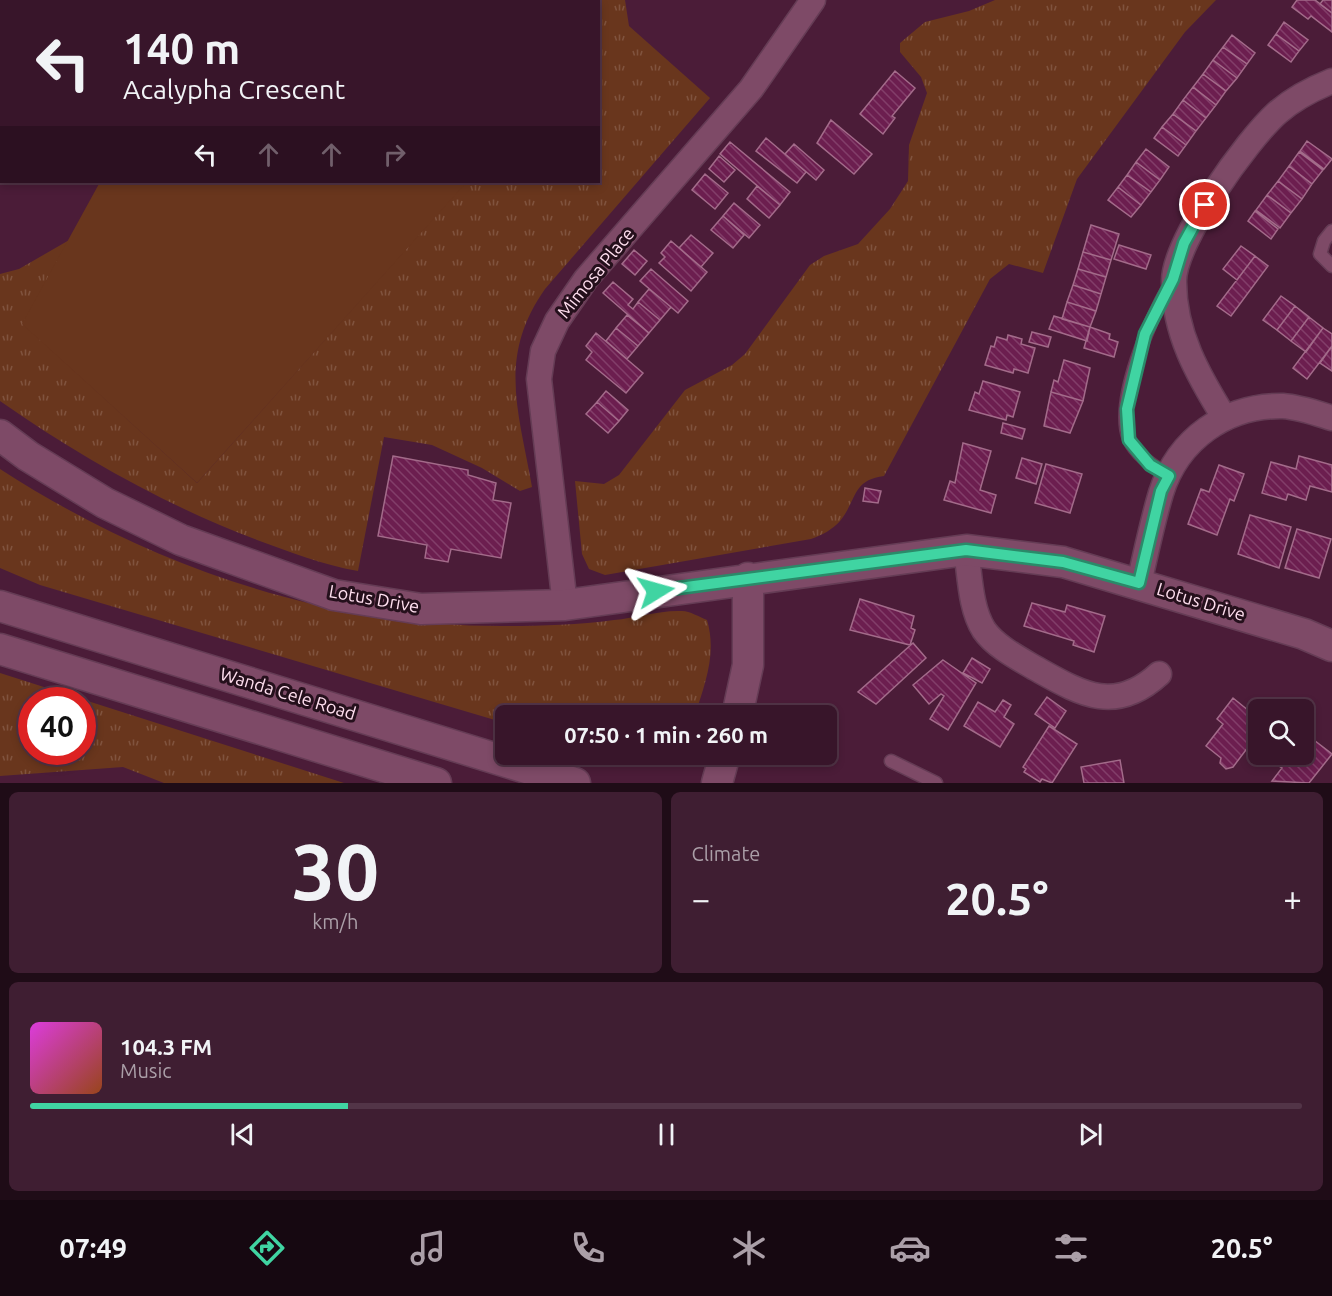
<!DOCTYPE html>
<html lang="en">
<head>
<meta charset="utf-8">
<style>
  body { margin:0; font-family:Ubuntu,sans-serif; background:#3f1e32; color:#f1f3f6; height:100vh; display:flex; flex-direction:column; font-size:22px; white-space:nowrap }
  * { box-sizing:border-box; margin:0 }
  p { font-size:20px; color:#ab9fa8 }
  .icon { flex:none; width:33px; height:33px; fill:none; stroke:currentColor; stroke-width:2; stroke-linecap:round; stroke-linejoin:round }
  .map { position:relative; height:783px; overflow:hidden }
  .side { display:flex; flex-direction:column; gap:9px; padding:9px; background:#1f0c17; flex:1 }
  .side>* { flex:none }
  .banner { position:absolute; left:0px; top:0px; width:600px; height:183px; box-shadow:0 3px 9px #0003,0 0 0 2px #523447; background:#38152a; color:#f1f3f6; overflow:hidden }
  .buttons { position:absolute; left:1248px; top:699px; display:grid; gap:12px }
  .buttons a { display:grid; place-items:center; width:66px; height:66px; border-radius:9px; background:#38152a; box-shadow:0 3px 9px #0003,0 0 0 2px #523447; font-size:30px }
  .speed { position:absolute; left:18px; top:687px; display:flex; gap:12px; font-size:30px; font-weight:700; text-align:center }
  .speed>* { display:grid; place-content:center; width:78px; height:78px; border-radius:50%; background:#38152a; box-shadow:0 3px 9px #0003,0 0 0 2px #523447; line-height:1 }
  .speed .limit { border:9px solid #d22; background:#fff; color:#111 }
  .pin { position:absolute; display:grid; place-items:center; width:51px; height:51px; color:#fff; margin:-26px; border:3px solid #fff; border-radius:50%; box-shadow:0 2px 6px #0007 }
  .me { position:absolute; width:66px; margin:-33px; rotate:82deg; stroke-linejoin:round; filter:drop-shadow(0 0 4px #0008) }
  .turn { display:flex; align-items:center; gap:21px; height:126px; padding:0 24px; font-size:27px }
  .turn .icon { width:78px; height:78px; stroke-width:2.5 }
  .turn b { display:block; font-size:42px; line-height:51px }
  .lanes { display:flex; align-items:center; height:57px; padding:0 24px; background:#0003; justify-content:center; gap:30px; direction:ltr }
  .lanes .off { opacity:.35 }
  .big { font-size:45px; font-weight:700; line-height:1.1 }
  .side .card { flex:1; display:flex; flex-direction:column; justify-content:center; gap:9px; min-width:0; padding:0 21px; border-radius:9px; background:#3f1e32 }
  .side .dial { align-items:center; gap:0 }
  .dial b { font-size:78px; line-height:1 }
  .song { display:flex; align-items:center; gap:18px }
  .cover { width:72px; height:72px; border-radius:9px; background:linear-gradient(135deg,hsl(300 70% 55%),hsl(20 70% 35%)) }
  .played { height:6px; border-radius:3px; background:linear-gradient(90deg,#40d4a2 25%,#523447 25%) }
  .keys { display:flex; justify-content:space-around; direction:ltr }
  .heat { display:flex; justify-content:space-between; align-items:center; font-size:33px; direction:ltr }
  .side .tiles { flex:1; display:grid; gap:9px; grid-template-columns:1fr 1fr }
  .card:last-child { grid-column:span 2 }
  .trip { position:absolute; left:495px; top:705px; width:342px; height:60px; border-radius:9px; background:#38152a; box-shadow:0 3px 9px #0003,0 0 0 2px #523447; font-weight:700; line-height:60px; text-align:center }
  .menu { display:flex; height:96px; justify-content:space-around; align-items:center; background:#160811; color:#ab9fa8 }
  .menu .icon { width:42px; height:42px }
  .menu .current { color:#40d4a2 }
  .menu b { font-size:27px; color:#f1f3f6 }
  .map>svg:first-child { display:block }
  .grass { fill:url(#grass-tufts); fill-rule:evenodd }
  .pitch { fill:#69361d }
  .building { fill:url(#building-back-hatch); stroke:#a36b8a; stroke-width:1.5 }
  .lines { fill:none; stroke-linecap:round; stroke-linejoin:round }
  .service-casing { stroke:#653c55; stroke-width:15 }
  .minor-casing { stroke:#653c55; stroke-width:27 }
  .tertiary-casing { stroke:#653c55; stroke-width:33 }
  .path { stroke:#966d84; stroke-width:4; stroke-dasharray:4.5 3; stroke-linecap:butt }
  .service { stroke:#7e4a67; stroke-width:12 }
  .minor { stroke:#7e4a67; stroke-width:24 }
  .tertiary { stroke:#7e4a67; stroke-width:30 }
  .route-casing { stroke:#2a8a69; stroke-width:15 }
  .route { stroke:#40d4a2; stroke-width:10 }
  .labels { text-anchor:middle; stroke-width:6; stroke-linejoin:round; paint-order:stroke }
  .street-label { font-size:18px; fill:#ffdfef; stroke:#25101c }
</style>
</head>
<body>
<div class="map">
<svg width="1332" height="783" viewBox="0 0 1332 783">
  <defs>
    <pattern id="grass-tufts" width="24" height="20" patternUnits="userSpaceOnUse" patternTransform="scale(1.5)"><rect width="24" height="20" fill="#69361d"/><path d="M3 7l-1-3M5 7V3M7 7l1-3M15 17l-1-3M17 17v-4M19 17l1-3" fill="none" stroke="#80533e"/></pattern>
    <pattern id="building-back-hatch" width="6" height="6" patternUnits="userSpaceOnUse" patternTransform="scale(1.5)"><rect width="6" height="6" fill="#6c1e4f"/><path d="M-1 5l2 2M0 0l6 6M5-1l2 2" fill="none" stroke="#823e69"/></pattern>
  </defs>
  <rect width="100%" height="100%" fill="#4b1c38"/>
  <path class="grass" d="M455,0H625L629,26L710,98L545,289C497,357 519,412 532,487L520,491L482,468L432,445L384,437L358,571C323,565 290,552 257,540C165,505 80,457 0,401V274L19,269L71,239L23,324L197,483L463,185L461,182H598V2L454,1Z
    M995,0H1216L1185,32L1077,179L1043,273L1009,264L990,279L884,476C852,480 857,500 840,521C832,530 822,535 811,539L605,575L589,569L582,554L575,481L604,484L619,475L685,390L732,365L745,354L810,265L824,256L858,244L890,209L908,181L909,145L927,93L921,77L900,52V43L925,22L969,11Z
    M0,469C150,566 325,627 505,626C541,626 578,625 614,620C636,618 659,610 682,611C690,611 699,617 707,620C717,654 705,683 695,715L506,716L505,723L40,585L0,568Z
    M0,673L344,783H164L123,767L0,776ZM32,700H82V752H32Z
    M611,755H674L653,765Z"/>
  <path class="pitch" d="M77,0H343L344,1L77,2Z
    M100,182H461L464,185L197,483L22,324Z"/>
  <path class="building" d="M0,0L53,2H2V68Z
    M1297,0H1315L1332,13V32L1311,16L1308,19L1292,7Z
    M1323,0H1332V13L1320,4Z
    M1284,22L1308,40L1299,51L1276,34Z
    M1276,34L1299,51L1291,62L1268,45Z
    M1232,35L1255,53L1247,64L1223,47Z
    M1223,47L1247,64L1237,78L1213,60Z
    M1213,60L1237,78L1226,91L1203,74Z
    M895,71L915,88L892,116L895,118L883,134L860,114Z
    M1203,74L1226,91L1216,105L1193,87Z
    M1193,87L1216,105L1206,118L1183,100Z
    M1183,100L1206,118L1196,131L1173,114Z
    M1173,114L1196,131L1186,145L1162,127Z
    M831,120L872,154L854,174L817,143Z
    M1162,127L1186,145L1178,156L1154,138Z
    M766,138L806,172L797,183L756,151Z
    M1307,141L1332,159L1324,169L1300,151Z
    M730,142L790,192L780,205L720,154Z
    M794,144L824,170L816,180L785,154Z
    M1146,149L1169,167L1160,180L1136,162Z
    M1299,152L1323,170L1312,184L1289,166Z
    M719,156L735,170L724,182L709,169Z
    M1136,162L1160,180L1151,192L1127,175Z
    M1289,166L1312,184L1302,199L1278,181Z
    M705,174L728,193L715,209L692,190Z
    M1127,175L1151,192L1141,205L1118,187Z
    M1278,181L1302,199L1291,213L1267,195Z
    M757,186L780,205L769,218L747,199Z
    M1118,187L1141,205L1131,217L1108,200Z
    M1267,195L1291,213L1280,228L1256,210Z
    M734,203L760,225L749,238L723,216Z
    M1255,211L1278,229L1271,239L1248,221Z
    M723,216L744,235L733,248L711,230Z
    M1091,225L1119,234L1111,260L1083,252Z
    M691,235L713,253L701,267L679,248Z
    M671,241L707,272L691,291L659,263L665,257L661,253Z
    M1119,245L1151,255L1146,269L1114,259Z
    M1241,246L1255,256L1237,280L1223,269Z
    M634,250L647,261L635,275L622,264Z
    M1083,252L1111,260L1106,277L1078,269Z
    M1255,256L1268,266L1231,316L1217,306Z
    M651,269L688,301L678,313L640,281Z
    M1078,269L1106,277L1101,294L1073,285Z
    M613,282L633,299L628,305L633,309L638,302L660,320L649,333L603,293Z
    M1073,285L1101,294L1096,311L1067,302Z
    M649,289L671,307L660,320L638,302Z
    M1281,296L1295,306L1277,330L1263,320Z
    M1067,302L1096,311L1090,327L1062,319Z
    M1295,306L1309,317L1291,341L1277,330Z
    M627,315L649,333L638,346L616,328Z
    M1054,316L1090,327L1087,341L1049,329Z
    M1309,317L1323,328L1306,352L1291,341Z
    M1090,327L1110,334L1109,339L1118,342L1114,357L1084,348Z
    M616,328L638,346L627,359L606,341Z
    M1323,328L1332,334V346L1307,379L1293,368Z
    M1032,332L1051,337L1048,347L1029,342Z
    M596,333L643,373L626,393L586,360L592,352L586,346Z
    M1008,335L1022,339L1021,344L1035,348L1028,373L1014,369L1013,373L985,365L991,346L994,347L997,337L1007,340Z
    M1332,346V371L1320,363Z
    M1064,360L1090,368L1083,401L1051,392L1054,380L1058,382Z
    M983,381L1020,392L1013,417L1007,415L1006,420L969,410L975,392L979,394Z
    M606,391L628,410L619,421L597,402Z
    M1051,392L1083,401L1070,433L1044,426Z
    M597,402L619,421L608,433L586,414Z
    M1003,423L1025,429L1022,439L1001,433Z
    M963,443L991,451L980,490L996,495L991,513L944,500L950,481L955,483Z
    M393,456L468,470V475L496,483L493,500L511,503L501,558L451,549L448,562L425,558L427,545L378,536Z
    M1299,456L1332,465V492L1310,486L1306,500L1288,494L1286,500L1262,493L1271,462L1296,469Z
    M1022,458L1042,464L1036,484L1016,478Z
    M1046,464L1082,474L1070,513L1035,503Z
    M1219,465L1244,474L1234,501L1230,499L1217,535L1188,524L1201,489L1209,492Z
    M865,488L881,491L878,503L863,501Z
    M1250,515L1291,527L1279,568L1238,554Z
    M1297,529L1331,539L1319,578L1285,568Z
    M860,599L914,616L911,628L915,630L910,645L850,630Z
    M1032,603L1065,612L1067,605L1105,616L1094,652L1073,645L1074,641L1024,626Z
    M913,643L926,658L876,704L858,692Z
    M972,658L990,669L982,683L963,673Z
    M943,660L976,683L948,730L930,719L944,696L941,694L929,704L913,685Z
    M1047,697L1066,711L1055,728L1035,714Z
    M1233,698L1254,715L1258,714V734L1233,767L1226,769L1220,763L1221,758L1206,746L1223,724L1217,719Z
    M1003,700L1011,705L1004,717L1014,724L1000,747L964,726L978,702L995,712Z
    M1049,726L1077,744L1052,783L1042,779L1040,782L1024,772L1026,769L1023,767Z
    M1310,737L1332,754L1309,783L1272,781L1282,768L1279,766L1288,754H1304V745Z
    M1120,760L1124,783H1084L1081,767Z"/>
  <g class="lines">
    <g class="service-casing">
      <path id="service" d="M1332,231L1324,241L1320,254L1332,266
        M1169,476C1155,467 1136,456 1129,439C1114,401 1151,317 1171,283
        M891,761L936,783"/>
    </g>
    <g class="minor-casing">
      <path id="minor" d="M1224,417C1198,375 1174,333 1174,282C1173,242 1247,140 1277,113C1293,99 1312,89 1332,81
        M966,550C970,575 970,608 984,630C995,646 1018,658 1035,668C1080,693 1114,715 1159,674
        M1139,583C1146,553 1152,523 1161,493C1178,439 1226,405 1283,406C1299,407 1316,413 1332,418
        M565,605L539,379L543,351L557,321L586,279L751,89L813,0"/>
    </g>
    <g class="tertiary-casing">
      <path id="tertiary" d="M0,435L28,456L105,503L181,540L334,595L421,609L565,605L966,550L1063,562L1304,634L1332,646
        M0,606L575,783
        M0,649L436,783
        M737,716L748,665V578
        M717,783L725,754"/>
    </g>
    <path class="path" d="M0,101H2
      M0,163L2,164"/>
    <use href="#service" class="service"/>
    <use href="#minor" class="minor"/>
    <use href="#tertiary" class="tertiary"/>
  </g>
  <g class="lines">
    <g class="route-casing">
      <path id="route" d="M656,591L966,550L1063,562L1139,583L1161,491L1169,476L1150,465L1129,440L1127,409L1145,334L1173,279L1184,243L1205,205"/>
    </g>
    <use href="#route" class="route"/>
  </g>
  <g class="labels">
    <g class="street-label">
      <text transform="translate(596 273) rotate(-51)" y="6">Mimosa Place</text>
      <text transform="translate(374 599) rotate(10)" y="6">Lotus Drive</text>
      <text transform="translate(1201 602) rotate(17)" y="6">Lotus Drive</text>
      <text transform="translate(288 694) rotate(17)" y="6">Wanda Cele Road</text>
    </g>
  </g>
</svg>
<div class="buttons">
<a><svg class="icon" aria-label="search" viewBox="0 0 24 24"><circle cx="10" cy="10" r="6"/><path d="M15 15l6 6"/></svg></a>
</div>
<div class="speed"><div class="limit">40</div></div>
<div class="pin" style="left:1205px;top:205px;background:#d93025"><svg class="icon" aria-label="arrive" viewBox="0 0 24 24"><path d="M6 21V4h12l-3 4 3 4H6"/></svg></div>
<svg class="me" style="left:656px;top:591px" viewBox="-20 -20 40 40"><path d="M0-17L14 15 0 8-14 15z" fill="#40d4a2" stroke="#fff" stroke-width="4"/></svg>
<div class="trip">07:50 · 1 min · 260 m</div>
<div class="banner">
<div class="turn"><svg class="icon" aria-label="left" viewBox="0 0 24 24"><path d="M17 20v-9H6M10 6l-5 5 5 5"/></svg><div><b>140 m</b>Acalypha Crescent</div></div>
<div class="lanes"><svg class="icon" aria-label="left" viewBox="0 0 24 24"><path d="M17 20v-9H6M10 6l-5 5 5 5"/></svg><svg class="icon off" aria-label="ahead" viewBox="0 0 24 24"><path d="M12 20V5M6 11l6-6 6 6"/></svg><svg class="icon off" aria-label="ahead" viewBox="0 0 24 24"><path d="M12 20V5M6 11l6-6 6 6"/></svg><svg class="icon off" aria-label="right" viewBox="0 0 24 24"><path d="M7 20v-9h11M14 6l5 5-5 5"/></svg></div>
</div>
</div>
<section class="side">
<div class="tiles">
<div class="card dial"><b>30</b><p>km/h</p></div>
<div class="card"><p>Climate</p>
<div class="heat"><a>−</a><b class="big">20.5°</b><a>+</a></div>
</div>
<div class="card">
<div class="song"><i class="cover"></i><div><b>104.3 FM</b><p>Music</p></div></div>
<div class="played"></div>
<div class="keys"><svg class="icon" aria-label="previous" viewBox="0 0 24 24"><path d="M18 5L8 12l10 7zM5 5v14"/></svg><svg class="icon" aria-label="pause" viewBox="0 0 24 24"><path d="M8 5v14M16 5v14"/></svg><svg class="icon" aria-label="next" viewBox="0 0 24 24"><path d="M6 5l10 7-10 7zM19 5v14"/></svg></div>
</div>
</div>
</section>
<nav class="menu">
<b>07:49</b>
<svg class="icon current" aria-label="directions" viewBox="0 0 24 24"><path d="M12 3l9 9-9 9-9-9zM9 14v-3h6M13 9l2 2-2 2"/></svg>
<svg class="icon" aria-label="music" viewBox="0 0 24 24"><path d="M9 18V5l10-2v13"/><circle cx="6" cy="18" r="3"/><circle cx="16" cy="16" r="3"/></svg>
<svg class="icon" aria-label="phone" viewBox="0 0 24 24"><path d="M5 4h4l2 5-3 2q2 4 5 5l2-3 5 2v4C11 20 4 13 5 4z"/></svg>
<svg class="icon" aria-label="climate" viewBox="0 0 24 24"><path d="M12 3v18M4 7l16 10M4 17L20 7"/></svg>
<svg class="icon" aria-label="car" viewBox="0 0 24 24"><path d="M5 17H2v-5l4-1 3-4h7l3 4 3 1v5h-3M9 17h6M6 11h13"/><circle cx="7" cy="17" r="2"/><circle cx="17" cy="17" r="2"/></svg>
<svg class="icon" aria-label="filters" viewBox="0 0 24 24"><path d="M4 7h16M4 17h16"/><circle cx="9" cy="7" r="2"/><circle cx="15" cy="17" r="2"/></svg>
<b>20.5°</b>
</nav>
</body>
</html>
